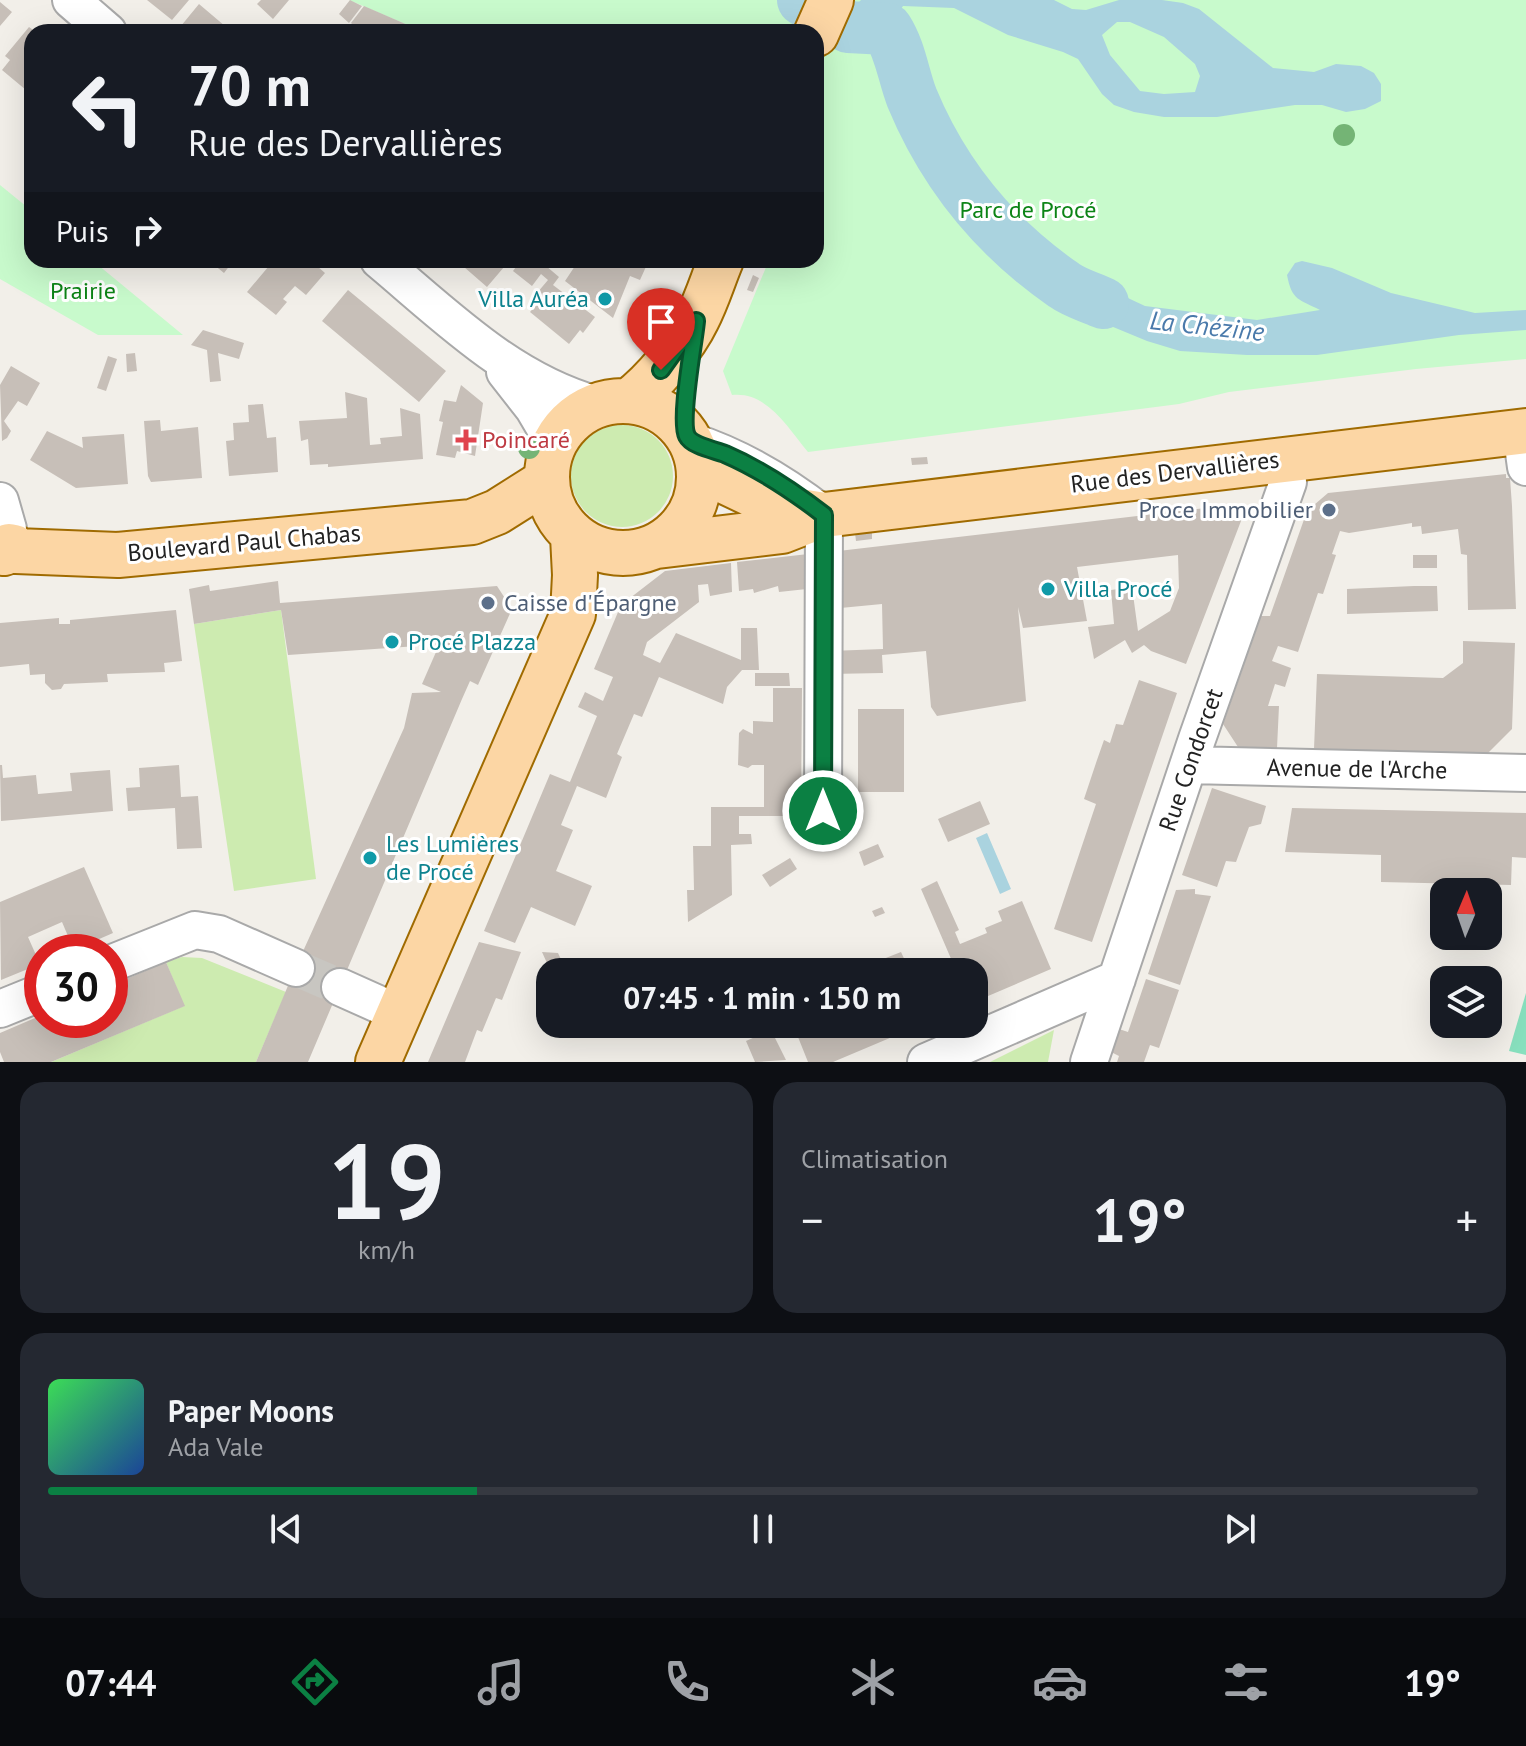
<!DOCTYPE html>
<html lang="fr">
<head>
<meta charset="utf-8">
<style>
  body { margin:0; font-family:"PT Sans",sans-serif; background:#242831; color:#f1f3f6; height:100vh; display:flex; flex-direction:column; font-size:30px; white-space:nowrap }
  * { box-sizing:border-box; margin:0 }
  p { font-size:26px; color:#9ea1a6 }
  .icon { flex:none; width:44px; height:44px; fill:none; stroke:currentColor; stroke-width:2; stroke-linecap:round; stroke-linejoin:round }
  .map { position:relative; height:1062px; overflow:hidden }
  .panel { display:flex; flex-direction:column; gap:20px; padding:20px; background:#0d0f14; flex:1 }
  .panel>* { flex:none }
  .guide { position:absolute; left:24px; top:24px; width:800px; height:244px; border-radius:24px; box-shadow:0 8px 32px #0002; background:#171b24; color:#f1f3f6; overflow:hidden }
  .needle { width:52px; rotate:2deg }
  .controls { position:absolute; left:1430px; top:878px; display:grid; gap:16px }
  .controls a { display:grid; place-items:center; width:72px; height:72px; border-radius:16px; background:#171b24; box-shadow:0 8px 32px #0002; font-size:40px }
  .speed { position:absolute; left:24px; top:934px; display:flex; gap:16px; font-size:40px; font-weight:700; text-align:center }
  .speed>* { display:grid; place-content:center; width:104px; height:104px; border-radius:50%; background:#171b24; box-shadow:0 8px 32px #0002; line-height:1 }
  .speed .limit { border:12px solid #d22; background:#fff; color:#111 }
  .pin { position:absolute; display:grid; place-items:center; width:68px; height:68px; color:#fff; margin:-82px -34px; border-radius:50% 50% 50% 0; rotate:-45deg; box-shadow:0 0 8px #0007 }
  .pin .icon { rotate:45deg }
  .me { position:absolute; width:88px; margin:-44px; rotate:0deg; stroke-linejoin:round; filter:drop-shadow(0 0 6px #0008) }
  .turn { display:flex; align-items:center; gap:28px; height:168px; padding:0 32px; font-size:36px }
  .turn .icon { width:104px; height:104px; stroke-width:2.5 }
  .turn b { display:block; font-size:56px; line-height:68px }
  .then { display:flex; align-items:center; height:76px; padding:0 32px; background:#0003; gap:16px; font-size:30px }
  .big { font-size:60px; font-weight:600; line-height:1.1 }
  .panel .tile { flex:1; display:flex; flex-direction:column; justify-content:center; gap:12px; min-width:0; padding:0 28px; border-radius:24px; background:#242831 }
  .panel .dial { align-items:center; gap:0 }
  .dial b { font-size:104px; line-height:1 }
  .song { display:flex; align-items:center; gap:24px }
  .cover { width:96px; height:96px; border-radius:12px; background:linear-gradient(135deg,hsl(130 70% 55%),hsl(220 70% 35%)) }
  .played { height:8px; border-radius:4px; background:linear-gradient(90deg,#0b8043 30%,#363941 30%) }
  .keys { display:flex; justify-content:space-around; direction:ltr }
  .heat { display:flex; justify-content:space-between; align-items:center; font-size:44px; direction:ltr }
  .panel .tiles { flex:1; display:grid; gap:20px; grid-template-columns:1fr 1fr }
  .tile:last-child { grid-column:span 2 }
  .trip { position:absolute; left:536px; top:958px; width:452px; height:80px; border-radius:24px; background:#171b24; box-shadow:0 8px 32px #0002; font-weight:600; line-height:80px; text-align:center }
  .dock { display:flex; height:128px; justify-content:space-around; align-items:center; background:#090b0e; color:#9ea1a6 }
  .dock .icon { width:56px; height:56px }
  .dock .current { color:#0b8043 }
  .dock b { font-size:36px; color:#f1f3f6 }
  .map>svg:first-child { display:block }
  .grass { fill:#cdebb0 }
  .park { fill:#c8facc }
  .pitch { fill:#88e0be }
  .water { fill:#aad3df; fill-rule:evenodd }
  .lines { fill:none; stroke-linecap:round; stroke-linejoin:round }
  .river { stroke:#aad3df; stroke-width:52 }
  .building { fill:#c7bfb8 }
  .minor-tunnel { stroke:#c8c6c1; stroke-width:36; stroke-dasharray:36 18; stroke-linecap:butt }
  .minor-casing { stroke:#a9a9a9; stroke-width:40 }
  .major-casing { stroke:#a06b00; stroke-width:48 }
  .minor { stroke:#fff; stroke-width:36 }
  .major { stroke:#fcd6a4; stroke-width:44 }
  .tree { fill:#74b475 }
  .route-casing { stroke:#07532c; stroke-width:20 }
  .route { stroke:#0b8043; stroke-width:14 }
  .culture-dot { fill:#0f9aa8; stroke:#fff; stroke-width:3 }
  .health-dot { fill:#e0444e; stroke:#fff; stroke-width:3 }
  .service-dot { fill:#5c6f8a; stroke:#fff; stroke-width:3 }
  .labels { text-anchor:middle; stroke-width:6; stroke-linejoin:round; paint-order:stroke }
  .park-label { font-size:24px; fill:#0c8416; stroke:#fff }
  .culture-label { font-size:24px; fill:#0d838f; stroke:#fff; text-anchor:start }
  .health-label { font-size:24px; fill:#be3a42; stroke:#fff; text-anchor:start }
  .street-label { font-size:24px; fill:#222; stroke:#fff }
  .service-label { font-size:24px; fill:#4e5e75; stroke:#fff; text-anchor:end }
  .water-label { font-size:26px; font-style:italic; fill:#4a7aab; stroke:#fff }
</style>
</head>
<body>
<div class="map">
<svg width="1526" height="1062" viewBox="0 0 1526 1062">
  <rect width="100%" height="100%" fill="#f2efe9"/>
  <path class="grass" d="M571 476a51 51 0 1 1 102 0a51 51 0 1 1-102 0Z
    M281,610L316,879L234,891L194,624Z
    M182,957L202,958L286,992L256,1062H51L184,1006L166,962Z
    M1054,1030L1048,1062H990Z"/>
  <path class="park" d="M349,0H1526V359L1416,369L1229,392L1179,404L808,452C788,428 767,391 732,395L723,371L769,260H816V32H424Z
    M0,185L32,211V260H92L183,335H98L0,279Z"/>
  <path class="pitch" d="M1526,993V1055L1509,1051Z"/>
  <path class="water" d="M861,0H1054L1072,9L1086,10L1119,0H1162L1183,3L1199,9L1273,68L1314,72L1336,64L1361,66L1374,73L1381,84V101L1365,109L1346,112L1322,105H1295L1217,117H1164L1134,112L1114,105L1102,94L1078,59L1063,52L1008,35L954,8L903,6L887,29L848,27L853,9ZM1117,22H1130L1164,37L1195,64L1200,76L1195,92L1164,94L1140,91L1110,55L1102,35Z
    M1302,261L1332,268L1391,293L1475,313L1526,310V330L1459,335L1317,355H1247L1180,351L1147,341L1089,317L1063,303L1032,273L1053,263L1145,306L1257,320L1320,310C1299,299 1292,301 1287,275L1295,263Z
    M987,833L1011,889L1000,894L976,838Z"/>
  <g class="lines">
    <path class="river" d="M803,0L848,27L887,29C901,51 903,75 912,98C944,175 996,238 1064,285C1075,293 1090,297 1103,303"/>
  </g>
  <path class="building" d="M147,0H189L172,20Z
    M261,0H289L273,19L257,4Z
    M350,0L362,6L349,23L339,14Z
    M0,2L12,12L0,26Z
    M199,4L232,32H176Z
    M364,6L424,32H354L357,29L351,23Z
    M29,27L36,32H32V95L2,70L10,60L5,56Z
    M208,260H234L224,273Z
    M274,260H310L325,273L306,295L295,286L283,299L287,302L276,315L247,292Z
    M456,260H510L487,287Z
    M521,260H539L559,277L553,285L595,317L583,333L580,330L569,344L530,312L537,304L531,300L548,280L541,274L532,286L513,271Z
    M579,260H649L640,280L630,276L613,318L565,281Z
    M753,275L759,278L753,292L747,290Z
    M348,290L446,371L419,402L322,321Z
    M203,330L244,343L239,359L218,353L221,381L210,382L207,350L191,345Z
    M135,353L137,371L127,372L126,354Z
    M108,356L117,359L106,391L97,388Z
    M11,366L40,383L27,406L18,401L4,421L11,431L7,438L2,441L0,385Z
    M461,385L483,403L475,456L457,451L455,458L436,455L443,422L439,421L444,400L456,402Z
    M345,392L367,398L370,445L381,444L380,438L402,436L400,408L420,414L423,459L328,467V464L310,465L308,439L301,441L299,421L347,418Z
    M263,404L267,438L276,437L278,472L229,476L226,441L234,440L233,423L249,422L248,405Z
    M160,420L161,431L198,427L202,478L151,482L148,476L144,421Z
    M47,431L83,448L82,437L124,434L128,484L76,488L30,460Z
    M927,457L928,464L912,465L911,458Z
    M1506,474V478H1510L1512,506L1516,609L1468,610L1467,555L1461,554L1458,529L1422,534L1421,526L1412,527V523L1349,533L1340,531L1332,554L1336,555L1323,594L1318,593L1298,652L1278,646L1272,661L1291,668L1285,687L1275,684L1268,706H1279L1277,748L1238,747L1223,724L1261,616H1270L1307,511L1328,493Z
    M1231,505L1241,521L1186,664L1151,651L1144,645L1132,653L1125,640L1094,659L1088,627L1114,624L1111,590L1132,587L1138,631L1170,611L1179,588L1178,555L1077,567L1087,621L1023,628L1018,607L1026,701L937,716L931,707L926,651L882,655L883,673L830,674V651L883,649L882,604L830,609V552Z
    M872,532V539L856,541L855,533Z
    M817,553L816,588L779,592L778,586L754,593L753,589L739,591L737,562Z
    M1413,555H1437V568H1413Z
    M731,563L732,592L710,596L708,584L698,585L699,602L647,642L643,655L660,663L676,633L741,660V628H757L759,670H742L727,687L723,704L659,677L642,717L634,714L617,754L622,757L606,798L577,786L561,825L573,830L556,871L592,886L575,926L531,907L515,943L484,931L550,774L570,782L597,716L578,707L585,692L603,701L613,677L594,669L621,605L665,571Z
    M278,581L280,603L497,586L512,609L478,685L470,681L462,699L308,1062H256L295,969L404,728L412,693L441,692L422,684L436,652L432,645L288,655L281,610L194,624L189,589L209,585L210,591Z
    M1414,586H1437L1438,611L1347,614V589Z
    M176,610L182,661L164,663L165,672L107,674L108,682L64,684L61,689L52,690L45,683V674L30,675L29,664L0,667V623L59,618V624H70V620Z
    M1463,641L1515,643L1512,729L1487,754L1314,749L1317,674L1443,678L1463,663Z
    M755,673H789L790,686H755Z
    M1139,680L1177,693L1092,942L1054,929L1096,804L1084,799L1097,760L1104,740L1110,743L1116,724L1123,725Z
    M773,688H802L801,806H793V816H739V834H751L752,844L731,845L732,895L688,922L687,890H694L693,846H711V807H764V765H752L748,768L738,765L739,733L743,729L753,734V721L773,722Z
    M858,709H904V792H858Z
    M0,765H2L3,778L36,775L38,794L72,791L70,773L110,770L113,811L1,821Z
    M179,765L181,797L198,796L202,848L177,849L175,808L128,811L126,788L140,787L139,768Z
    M1212,788L1266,806L1261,824L1249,827L1236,862L1226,861L1217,887L1182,875Z
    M980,801L990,824L948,842L938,819Z
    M1292,808L1526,813V858L1512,857L1511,885L1381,882V855L1285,852Z
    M878,844L884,857L864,866L859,852Z
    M790,858L797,869L770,887L762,875Z
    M84,867L113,933L74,950L62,922L28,937L40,964L1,980L0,902Z
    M937,881L959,930L955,932L960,944L987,933L985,928L1002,921L998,911L1022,901L1051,969L974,1002V972H926L952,961L921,889Z
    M1195,889V894L1211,896L1180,985L1148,974L1176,890Z
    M882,907L885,913L875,917L872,911Z
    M479,942L521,952L502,1000L496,998L482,1032L477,1030L465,1062H428Z
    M542,952L558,953L567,972H551Z
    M901,952L908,967L897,972H876L873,963Z
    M616,958L622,970L608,972L605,964Z
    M166,962L185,1006L51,1062H4L0,1052V1033L42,1015V1020H110V986Z
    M687,962L691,972H664Z
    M1146,979L1179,990L1159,1048L1150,1045L1144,1062H1117L1119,1056L1111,1052L1119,1029L1128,1032Z
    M550,1000V1015L544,1021L537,1012Z
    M673,1024H719L698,1032L692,1027L678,1033Z
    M828,1024H923L833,1062H808L798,1037Z
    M771,1030L786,1060L755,1062L746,1041Z"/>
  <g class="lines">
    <path class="minor-tunnel" d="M296,968L340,987"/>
    <g class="minor-casing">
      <path id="minor" d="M71,0L108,32
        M379,260C446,316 510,381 597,405
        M505,372L534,409L554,443
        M1521,431L1526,467
        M690,441C740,457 783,483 824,515L823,811
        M0,501L8,529L7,547
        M1189,765L1526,773
        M110,964L195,930L219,934L296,968
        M340,987L398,1013
        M0,1009L42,992
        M926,1062L1117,979
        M1089,1062L1197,739L1288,482L1283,458"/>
    </g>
    <g class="major-casing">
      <path id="major" d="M816,34L831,0
        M547 477a76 76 0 1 1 152 0a76 76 0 1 1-152 0Z
        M629,401C653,383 684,346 697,319C707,300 713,279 721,260
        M699,469L781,508L824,515L1526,431
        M657,546L782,531L818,517
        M4,553L9,546L14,547L16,551L118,555L472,522L497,512L546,481
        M378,1062L573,614L575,575L573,536"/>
    </g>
    <use href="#minor" class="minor"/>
    <use href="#major" class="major"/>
  </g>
  <g class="tree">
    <circle cx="1344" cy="135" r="11"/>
    <circle cx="529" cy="448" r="11"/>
  </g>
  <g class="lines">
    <g class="route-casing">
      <path id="route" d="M661,370L696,321C694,343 679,420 687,436C692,446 715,450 725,454C762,470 793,491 824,515L823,811"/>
    </g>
    <use href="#route" class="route"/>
  </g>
  <g class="culture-dot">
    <circle cx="605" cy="299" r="8"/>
    <circle cx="1048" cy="589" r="8"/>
    <circle cx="392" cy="642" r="8"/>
    <circle cx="370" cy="858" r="8"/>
  </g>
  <path class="health-dot" d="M462 428h8v8h8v8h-8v8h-8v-8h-8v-8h8z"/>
  <g class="service-dot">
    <circle cx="1329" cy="510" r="8"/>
    <circle cx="488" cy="603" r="8"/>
  </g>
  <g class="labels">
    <g class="park-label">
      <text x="1028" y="218">Parc de Procé</text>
      <text x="83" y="299">Prairie</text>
    </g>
    <g class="culture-label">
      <text x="589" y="307" text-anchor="end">Villa Auréa</text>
      <text x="1064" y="597">Villa Procé</text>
      <text x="408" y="650">Procé Plazza</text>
      <text x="386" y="852">Les Lumières<tspan x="386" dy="28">de Procé</tspan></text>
    </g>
    <g class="health-label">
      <text x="482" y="448">Poincaré</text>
    </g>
    <g class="street-label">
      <text transform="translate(1175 472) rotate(-7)" y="8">Rue des Dervallières</text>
      <text transform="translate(244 543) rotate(-5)" y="8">Boulevard Paul Chabas</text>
      <text transform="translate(1191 760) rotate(-71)" y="8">Rue Condorcet</text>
      <text transform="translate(1357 769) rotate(1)" y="8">Avenue de l'Arche</text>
    </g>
    <g class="service-label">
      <text x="1313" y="518">Proce Immobilier</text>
      <text x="504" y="611" text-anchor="start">Caisse d'Épargne</text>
    </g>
    <g class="water-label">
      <text transform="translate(1207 326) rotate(6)" y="9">La Chézine</text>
    </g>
  </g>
</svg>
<div class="controls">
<a><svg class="needle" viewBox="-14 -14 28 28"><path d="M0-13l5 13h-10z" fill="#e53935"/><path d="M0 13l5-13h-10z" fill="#9ea1a6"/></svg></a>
<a><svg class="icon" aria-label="layers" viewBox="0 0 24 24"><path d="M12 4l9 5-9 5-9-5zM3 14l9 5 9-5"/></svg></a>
</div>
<div class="speed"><div class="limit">30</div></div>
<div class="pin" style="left:661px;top:370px;background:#d93025"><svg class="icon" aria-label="arrive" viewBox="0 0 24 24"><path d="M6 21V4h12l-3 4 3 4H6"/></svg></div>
<svg class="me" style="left:823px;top:811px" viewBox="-20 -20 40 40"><circle r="17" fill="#0b8043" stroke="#fff" stroke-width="3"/><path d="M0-11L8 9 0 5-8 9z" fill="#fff"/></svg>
<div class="trip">07:45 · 1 min · 150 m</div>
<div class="guide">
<div class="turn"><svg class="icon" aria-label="left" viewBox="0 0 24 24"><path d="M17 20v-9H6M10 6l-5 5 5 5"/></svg><div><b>70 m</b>Rue des Dervallières</div></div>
<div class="then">Puis<svg class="icon" aria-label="right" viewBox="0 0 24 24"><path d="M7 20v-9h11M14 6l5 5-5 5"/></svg></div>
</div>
</div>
<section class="panel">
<div class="tiles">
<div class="tile dial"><b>19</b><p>km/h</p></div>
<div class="tile"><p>Climatisation</p>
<div class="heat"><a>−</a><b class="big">19°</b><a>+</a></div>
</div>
<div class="tile">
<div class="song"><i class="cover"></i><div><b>Paper Moons</b><p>Ada Vale</p></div></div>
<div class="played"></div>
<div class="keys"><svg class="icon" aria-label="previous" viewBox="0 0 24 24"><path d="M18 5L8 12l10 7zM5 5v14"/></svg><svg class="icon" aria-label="pause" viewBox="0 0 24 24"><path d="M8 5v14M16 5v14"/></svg><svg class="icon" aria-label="next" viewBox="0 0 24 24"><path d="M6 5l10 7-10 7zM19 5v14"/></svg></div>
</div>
</div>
</section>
<nav class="dock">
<b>07:44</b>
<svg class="icon current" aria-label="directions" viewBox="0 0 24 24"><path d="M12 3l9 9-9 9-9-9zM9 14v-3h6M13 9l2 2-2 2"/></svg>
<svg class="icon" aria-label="music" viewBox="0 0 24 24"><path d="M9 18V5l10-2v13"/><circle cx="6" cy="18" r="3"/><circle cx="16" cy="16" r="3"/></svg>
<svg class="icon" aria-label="phone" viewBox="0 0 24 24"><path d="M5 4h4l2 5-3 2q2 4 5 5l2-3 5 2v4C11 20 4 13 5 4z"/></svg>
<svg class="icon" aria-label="climate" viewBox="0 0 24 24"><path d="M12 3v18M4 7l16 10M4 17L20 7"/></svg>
<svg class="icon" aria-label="car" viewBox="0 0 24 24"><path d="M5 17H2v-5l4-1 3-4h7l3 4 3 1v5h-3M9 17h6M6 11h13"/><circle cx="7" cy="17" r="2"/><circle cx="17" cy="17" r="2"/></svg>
<svg class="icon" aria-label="filters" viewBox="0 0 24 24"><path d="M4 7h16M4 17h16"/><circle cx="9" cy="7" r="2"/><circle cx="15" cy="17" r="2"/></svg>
<b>19°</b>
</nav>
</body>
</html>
